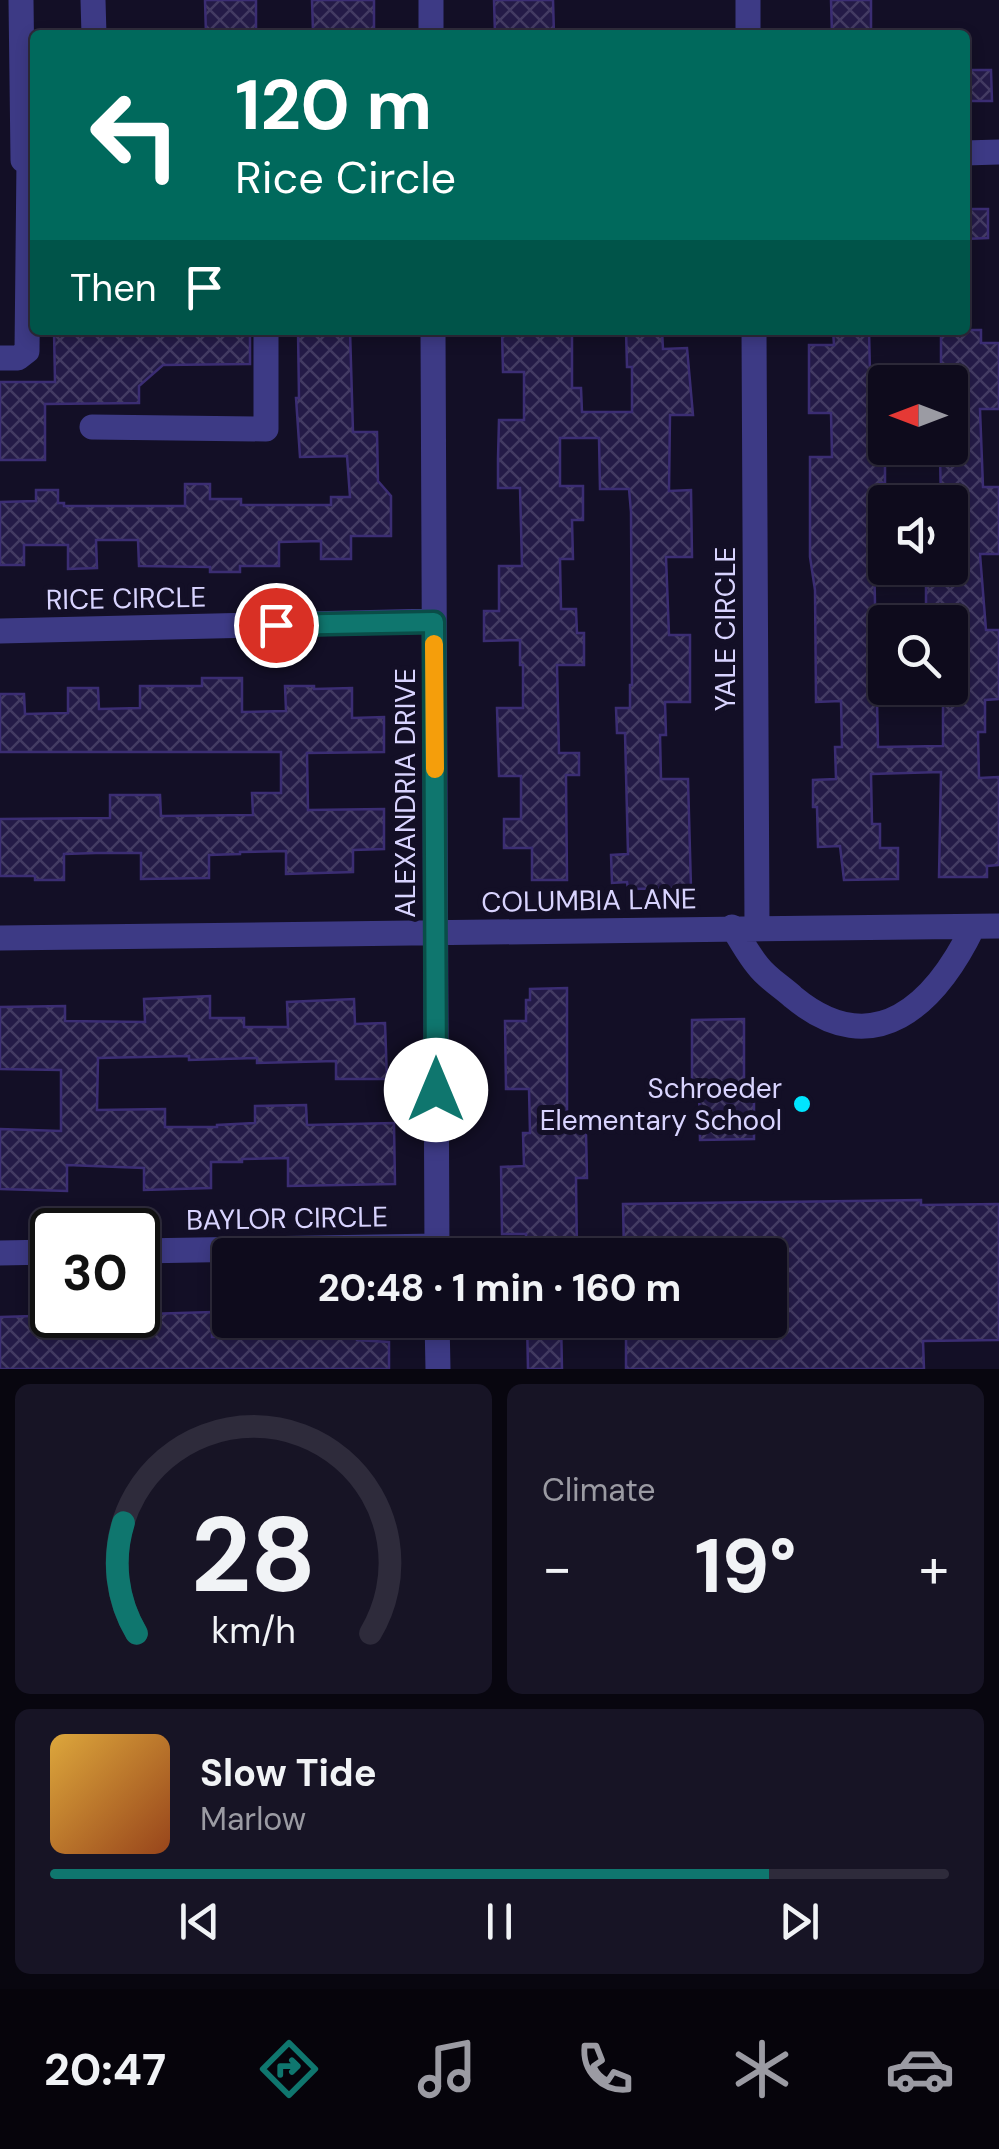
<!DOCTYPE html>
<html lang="en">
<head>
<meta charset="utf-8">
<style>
  body { margin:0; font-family:"DM Sans",sans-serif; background:#171425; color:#f1f3f6; height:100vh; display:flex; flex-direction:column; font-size:38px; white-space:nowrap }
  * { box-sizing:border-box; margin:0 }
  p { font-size:32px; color:#9b9ba3 }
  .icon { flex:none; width:55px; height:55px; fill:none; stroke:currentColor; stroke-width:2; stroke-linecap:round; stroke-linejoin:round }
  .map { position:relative; height:1369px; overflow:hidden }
  .sheet { display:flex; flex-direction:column; gap:15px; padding:15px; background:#08060f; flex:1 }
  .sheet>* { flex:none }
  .banner { position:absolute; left:30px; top:30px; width:940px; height:305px; border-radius:10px; box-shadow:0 5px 15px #0003,0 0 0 2px #2e2b3b; background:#00695c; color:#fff; overflow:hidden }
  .needle { width:65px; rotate:270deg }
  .controls { position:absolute; left:868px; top:365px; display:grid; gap:20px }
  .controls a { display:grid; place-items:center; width:100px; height:100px; border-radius:10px; background:#0e0b1c; box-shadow:0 5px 15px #0003,0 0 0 2px #2e2b3b; font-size:50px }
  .speed { position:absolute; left:30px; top:1208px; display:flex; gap:20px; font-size:50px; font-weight:700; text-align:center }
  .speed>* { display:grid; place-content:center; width:130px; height:130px; border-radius:50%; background:#0e0b1c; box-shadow:0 5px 15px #0003,0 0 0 2px #2e2b3b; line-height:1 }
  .speed .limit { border:5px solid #111; border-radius:15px; background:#fff; color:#111 }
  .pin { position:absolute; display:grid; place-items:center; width:85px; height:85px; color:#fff; margin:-42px; border:5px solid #fff; border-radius:50%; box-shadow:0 2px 10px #0007 }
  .me { position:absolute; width:110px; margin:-55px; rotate:0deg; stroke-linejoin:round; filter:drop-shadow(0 0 8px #0008) }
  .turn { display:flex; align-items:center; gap:35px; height:210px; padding:0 40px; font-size:45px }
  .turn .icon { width:130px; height:130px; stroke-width:2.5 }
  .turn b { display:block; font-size:70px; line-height:85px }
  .then { display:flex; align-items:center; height:95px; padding:0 40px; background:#0003; gap:20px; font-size:38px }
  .big { font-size:75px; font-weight:700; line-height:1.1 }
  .sheet .widget { flex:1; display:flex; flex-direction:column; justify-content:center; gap:15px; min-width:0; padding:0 35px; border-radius:15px; background:#171425 }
  .sheet .dial { align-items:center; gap:0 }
  .dial svg { height:260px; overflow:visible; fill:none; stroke:#2e2b3b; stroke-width:7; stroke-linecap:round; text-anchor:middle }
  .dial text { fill:#f1f3f6; stroke:none }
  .song { display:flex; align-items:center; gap:30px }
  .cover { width:120px; height:120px; border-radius:15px; background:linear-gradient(135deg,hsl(40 70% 55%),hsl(20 70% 35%)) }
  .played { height:10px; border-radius:5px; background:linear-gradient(90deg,#0f766e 80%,#2e2b3b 80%) }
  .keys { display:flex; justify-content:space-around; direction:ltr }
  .heat { display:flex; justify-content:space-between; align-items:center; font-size:55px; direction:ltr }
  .sheet .tiles { flex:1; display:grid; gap:15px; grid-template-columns:1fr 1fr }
  .widget:last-child { grid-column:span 2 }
  .trip { position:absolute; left:212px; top:1238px; width:575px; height:100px; border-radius:10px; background:#0e0b1c; box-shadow:0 5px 15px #0003,0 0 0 2px #2e2b3b; font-weight:700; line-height:100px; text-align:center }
  .tab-bar { display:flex; height:160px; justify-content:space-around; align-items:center; background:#06040b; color:#9b9ba3 }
  .tab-bar .icon { width:70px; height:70px }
  .tab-bar .selected { color:#0f766e }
  .tab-bar b { font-size:45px; color:#f1f3f6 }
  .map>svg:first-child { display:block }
  .building { fill:url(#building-cross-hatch); stroke:#3b2d73; stroke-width:2.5 }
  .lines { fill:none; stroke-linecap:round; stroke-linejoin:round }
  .minor { stroke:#3d3a85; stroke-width:25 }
  .route-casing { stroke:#0a4d48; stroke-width:25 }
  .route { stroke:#0f766e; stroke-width:18 }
  .slow { stroke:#f59e0b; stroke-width:18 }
  .poi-dot { fill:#00e5ff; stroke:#130f26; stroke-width:4 }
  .labels { text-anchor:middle; stroke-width:10; stroke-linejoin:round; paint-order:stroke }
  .street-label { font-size:28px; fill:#d9d4ff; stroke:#130f26 }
  .poi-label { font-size:28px; fill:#d9d4ff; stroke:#130f26; text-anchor:end }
</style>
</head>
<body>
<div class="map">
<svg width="999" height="1369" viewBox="0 0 999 1369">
  <defs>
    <pattern id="building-cross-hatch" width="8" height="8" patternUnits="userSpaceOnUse" patternTransform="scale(2.5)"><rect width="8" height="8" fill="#241b47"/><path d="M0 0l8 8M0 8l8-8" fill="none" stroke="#433b63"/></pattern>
  </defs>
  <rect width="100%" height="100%" fill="#130f26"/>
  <path class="building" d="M205,0H256V35H206Z
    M312,0H374V31L313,32Z
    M494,0H553L554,35H495Z
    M831,0H871V35H832Z
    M965,70H991L992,101H965Z
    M965,209H988V238L965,239Z
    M54,330H250V364L163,365L139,386V403L45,404V460H0V382H55Z
    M350,330L353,432H377L378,481L391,496V536H351V559H321V541L279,542V566H240V572H210V567L139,566L138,540H96L97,568L68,569V545H24V565H0V502L36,501V490H58V503H64V506H185V484H210V499H241V505H331V497H350L347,456L300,457L296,398H299L298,331Z
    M502,330L572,333V388H581L582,412H632V367H627L626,330H662L663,349L687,348L693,415H670L669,491L691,490L692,557H666L669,635H690V702H665L666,735H660L661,779H688L691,888L628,889L627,882L612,883L611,855L628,854L625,733H617L616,708H630V685H632L631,512L629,489H600L599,438H560V486H583V520H572L573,559H560L561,609H576L577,633H584V665H557L559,753H579V775H566L567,880H532V848H504V819H521V776H499L497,708H523V665H520V640L484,641V611H499V566H522L520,488H498V458L499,420H524V372H503Z
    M833,330H869L871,416H885V483H880V507H873L878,747L943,746V701L945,688H950V622H926V568H950V502H941L940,456L950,455V365H941V330H981V343H999V409H980L983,487H999V554H980L986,630H999V699L985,700V732H978L979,778L999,777V865L987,866V877H939L941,772L871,774L872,824H880V848H898V879L844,880L840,846L818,847L817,807H813V780L836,779L835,747H842L841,701L816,702L815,590L810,557V457H832L831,413H809V345H834Z
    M202,678H242V712L286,711L285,686H314V689L352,688V718L384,717V752L307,753L308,810L384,809V849L353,850V872L286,874V851L240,852V854L209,855V878L141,879V853H96L64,854V880H35V876H0V819L110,818V795H160L161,816L253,815L252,793H281V752H0V694H24L25,714L68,713V688H98L99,709L140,708V686H202Z
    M567,988V1133L586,1132L587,1178H576L577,1255H526V1234H502L501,1167L524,1166L523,1133H530L529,1089H506L505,1021H526V1000H530V989Z
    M210,996V1018H244V1027H288L287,1002L354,999L355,1024L385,1023L387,1079H336V1061L257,1063V1058L189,1060V1056L98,1058L97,1110L165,1109V1127H217V1125L255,1123V1106L306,1105L307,1125L394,1123L395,1184L288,1186V1158L242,1159V1162H211V1188L144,1190V1168L67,1165V1191L0,1189V1129L61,1131V1070L0,1069V1007L65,1006V1021L145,1022L144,999Z
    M744,1019V1094H754V1139L700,1140L699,1087H692V1020Z
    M921,1200V1205L999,1204V1340L923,1341L924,1369H626V1320H776L775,1255H624L623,1204Z
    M212,1312V1337L255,1336V1332L289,1331V1320H357V1340L389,1342V1369H0V1317L67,1315V1337H147V1314Z
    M527,1320H561L562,1369H528Z"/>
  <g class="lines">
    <path class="minor" d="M21,0L23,160
      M93,0L94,35
      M431,0V35
      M748,0V32
      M965,153L999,152
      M433,330L437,1255
      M754,330L757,927
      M0,358H18L27,351L29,160
      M92,427L266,429V330
      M0,631L434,621
      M732,927C741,940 748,954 758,966C767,978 782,987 793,997C875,1065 936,1003 973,927
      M0,938L999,926
      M138,1251L437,1246
      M0,1253L52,1252
      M437,1320L438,1369"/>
  </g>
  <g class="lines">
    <g class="route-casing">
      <path id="route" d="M276,625L434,622L436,1090"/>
    </g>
    <use href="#route" class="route"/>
    <path class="slow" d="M434,644L435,769"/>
  </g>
  <circle class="poi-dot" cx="802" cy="1104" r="10"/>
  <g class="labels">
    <g class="street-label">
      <text transform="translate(126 598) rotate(-1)" y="10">RICE CIRCLE</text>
      <text transform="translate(725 629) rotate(-90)" y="10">YALE CIRCLE</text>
      <text transform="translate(405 793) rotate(-90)" y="10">ALEXANDRIA DRIVE</text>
      <text transform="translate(589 900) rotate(-1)" y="10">COLUMBIA LANE</text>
      <text transform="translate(287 1218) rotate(-1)" y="10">BAYLOR CIRCLE</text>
    </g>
    <g class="poi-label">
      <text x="782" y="1098">Schroeder<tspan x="782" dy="32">Elementary School</tspan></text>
    </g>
  </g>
</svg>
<div class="controls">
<a><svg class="needle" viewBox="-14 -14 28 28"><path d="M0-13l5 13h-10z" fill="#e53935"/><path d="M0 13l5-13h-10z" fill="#9b9ba3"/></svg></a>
<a><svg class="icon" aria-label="sound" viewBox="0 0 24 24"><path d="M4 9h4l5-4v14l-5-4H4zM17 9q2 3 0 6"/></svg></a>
<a><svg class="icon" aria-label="search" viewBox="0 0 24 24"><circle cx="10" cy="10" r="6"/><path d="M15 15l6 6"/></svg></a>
</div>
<div class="speed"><div class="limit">30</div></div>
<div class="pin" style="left:276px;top:625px;background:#d93025"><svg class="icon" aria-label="arrive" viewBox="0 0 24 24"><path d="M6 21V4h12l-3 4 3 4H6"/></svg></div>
<svg class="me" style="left:436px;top:1090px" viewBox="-20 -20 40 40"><circle r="19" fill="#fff"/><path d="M0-13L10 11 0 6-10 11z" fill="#0f766e"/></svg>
<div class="trip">20:48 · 1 min · 160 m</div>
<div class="banner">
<div class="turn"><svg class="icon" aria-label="left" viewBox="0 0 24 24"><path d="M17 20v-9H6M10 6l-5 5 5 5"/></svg><div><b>120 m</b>Rice Circle</div></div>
<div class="then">Then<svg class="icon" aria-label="arrive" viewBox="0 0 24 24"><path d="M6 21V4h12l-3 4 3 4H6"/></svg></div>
</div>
</div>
<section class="sheet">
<div class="tiles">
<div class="widget dial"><svg viewBox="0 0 100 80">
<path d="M14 69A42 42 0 1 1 86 69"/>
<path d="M14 69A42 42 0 0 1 10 35" stroke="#0f766e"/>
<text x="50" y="56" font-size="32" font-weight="700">28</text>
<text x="50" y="72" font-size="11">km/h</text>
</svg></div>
<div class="widget"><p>Climate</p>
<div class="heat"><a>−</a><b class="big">19°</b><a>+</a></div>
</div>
<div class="widget">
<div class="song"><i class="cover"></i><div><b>Slow Tide</b><p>Marlow</p></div></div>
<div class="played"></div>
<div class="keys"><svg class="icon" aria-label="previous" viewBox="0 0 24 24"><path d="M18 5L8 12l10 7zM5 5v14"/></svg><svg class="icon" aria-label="pause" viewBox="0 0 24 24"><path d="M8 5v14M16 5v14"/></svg><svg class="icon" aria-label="next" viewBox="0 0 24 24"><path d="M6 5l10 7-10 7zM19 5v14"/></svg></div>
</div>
</div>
</section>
<nav class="tab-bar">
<b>20:47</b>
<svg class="icon selected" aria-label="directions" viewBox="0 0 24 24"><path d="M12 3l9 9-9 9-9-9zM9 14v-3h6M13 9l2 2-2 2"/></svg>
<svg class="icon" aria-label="music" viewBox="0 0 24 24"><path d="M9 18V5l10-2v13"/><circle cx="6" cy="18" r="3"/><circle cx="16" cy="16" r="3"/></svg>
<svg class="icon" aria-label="phone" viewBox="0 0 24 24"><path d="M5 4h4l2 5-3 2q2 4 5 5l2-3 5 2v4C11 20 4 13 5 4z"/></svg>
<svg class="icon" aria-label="climate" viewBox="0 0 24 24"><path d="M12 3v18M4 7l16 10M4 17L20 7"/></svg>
<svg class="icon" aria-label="car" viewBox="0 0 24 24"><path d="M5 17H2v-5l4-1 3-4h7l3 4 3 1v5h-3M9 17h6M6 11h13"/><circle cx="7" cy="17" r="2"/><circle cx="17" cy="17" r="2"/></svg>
</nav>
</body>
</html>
